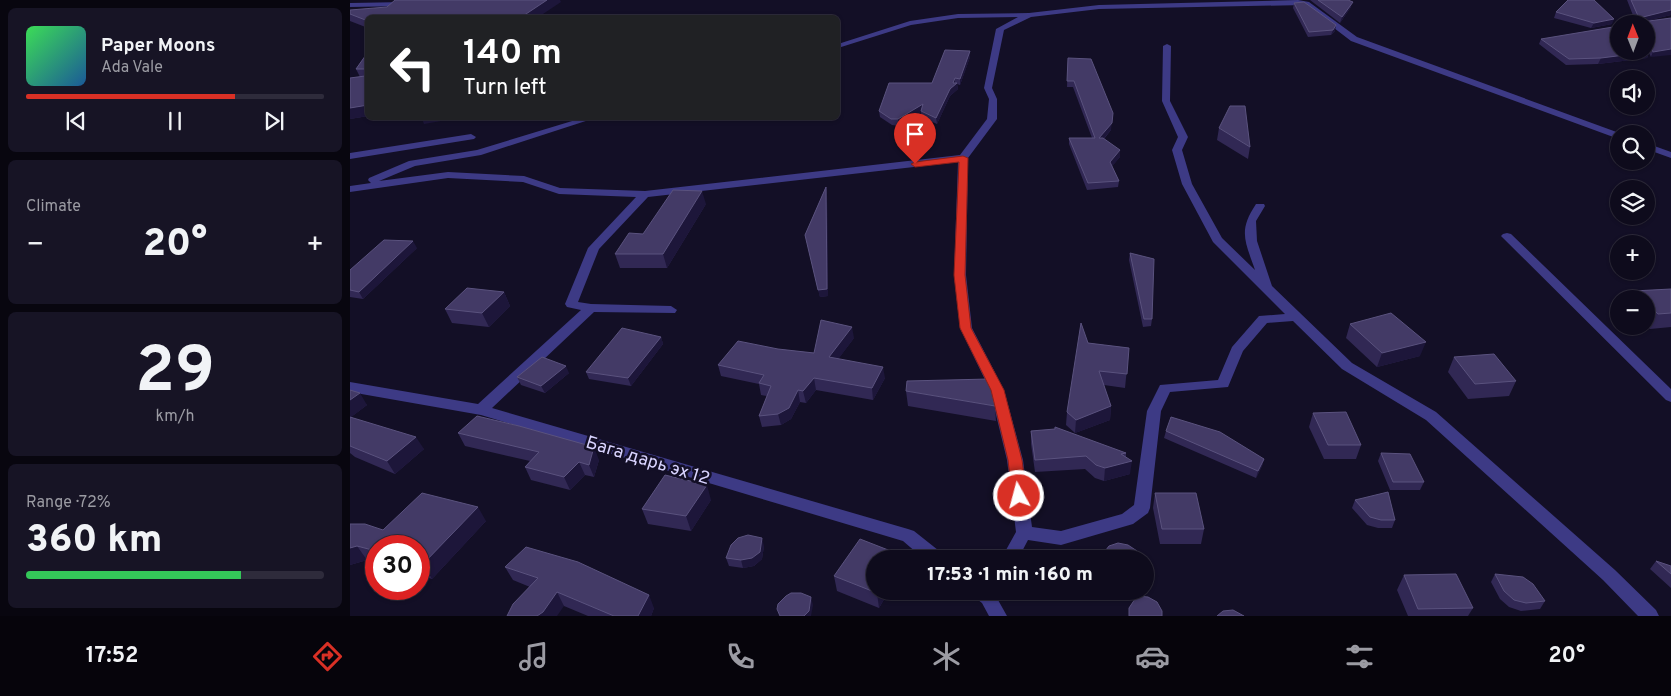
<!DOCTYPE html>
<html lang="en">
<head>
<meta charset="utf-8">
<style>
  body { margin:0; font-family:Overpass,sans-serif; background:#171425; color:#f1f3f6; height:100vh; display:flex; flex-direction:column; font-size:19px; white-space:nowrap }
  * { box-sizing:border-box; margin:0 }
  p { font-size:16px; color:#9b9ba3 }
  .icon { flex:none; width:28px; height:28px; fill:none; stroke:currentColor; stroke-width:2; stroke-linecap:round; stroke-linejoin:round }
  .map { position:relative; flex:1; overflow:hidden }
  .details { display:flex; flex-direction:column; gap:8px; padding:8px; background:#08060f; width:350px }
  .details>* { flex:none }
  .guide { position:absolute; left:15px; top:15px; width:475px; height:105px; border-radius:8px; box-shadow:0 1px 4px #0004,0 0 0 1px #2e2b3b; background:#202124; color:#fff; overflow:hidden }
  .needle { width:32px; rotate:359deg }
  .controls { position:absolute; left:1260px; top:15px; display:grid; gap:10px }
  .controls a { display:grid; place-items:center; width:45px; height:45px; border-radius:50%; background:#0e0b1c; box-shadow:0 1px 4px #0004,0 0 0 1px #2e2b3b; font-size:25px }
  .speed { position:absolute; left:15px; top:535px; display:flex; gap:10px; font-size:25px; font-weight:700; text-align:center }
  .speed>* { display:grid; place-content:center; width:65px; height:65px; border-radius:50%; background:#0e0b1c; box-shadow:0 1px 4px #0004,0 0 0 1px #2e2b3b; line-height:1 }
  .speed .limit { border:8px solid #d22; background:#fff; color:#111 }
  .pin { position:absolute; display:grid; place-items:center; width:42px; height:42px; color:#fff; margin:-51px -21px; border-radius:50% 50% 50% 0; rotate:-45deg; box-shadow:0 0 5px #0007 }
  .pin .icon { rotate:45deg }
  .me { position:absolute; width:55px; margin:-28px; rotate:353deg; stroke-linejoin:round; filter:drop-shadow(0 0 4px #0008) }
  .turn { display:flex; align-items:center; gap:18px; height:105px; padding:0 15px; font-size:22px }
  .turn .icon { width:65px; height:65px; stroke-width:2.5 }
  .turn b { display:block; font-size:35px; line-height:42px }
  .big { font-size:38px; font-weight:800; line-height:1.1 }
  .details .widget { flex:1; display:flex; flex-direction:column; justify-content:center; gap:8px; min-width:0; padding:0 18px; border-radius:8px; background:#171425 }
  .details .dial { align-items:center; gap:0 }
  .dial b { font-size:65px; line-height:1 }
  .song { display:flex; align-items:center; gap:15px }
  .cover { width:60px; height:60px; border-radius:8px; background:linear-gradient(135deg,hsl(130 70% 55%),hsl(210 70% 35%)) }
  .played { height:5px; border-radius:2px; background:linear-gradient(90deg,#d93025 70%,#2e2b3b 70%) }
  .keys { display:flex; justify-content:space-around; direction:ltr }
  .heat { display:flex; justify-content:space-between; align-items:center; font-size:28px; direction:ltr }
  .charge { height:8px; border-radius:4px; background:linear-gradient(90deg,#34c759 72%,#2e2b3b 0) }
  .trip { position:absolute; left:516px; top:550px; width:288px; height:50px; border-radius:25px; background:#0e0b1c; box-shadow:0 1px 4px #0004,0 0 0 1px #2e2b3b; font-weight:800; line-height:50px; text-align:center }
  .tab-bar { display:flex; height:80px; justify-content:space-around; align-items:center; background:#06040b; color:#9b9ba3 }
  .tab-bar .icon { width:35px; height:35px }
  .tab-bar .selected { color:#d93025 }
  .tab-bar b { font-size:22px; color:#f1f3f6 }
  main { display:flex; flex:1; min-height:0 }
  .map>svg:first-child { display:block }
  .lines { fill:none; stroke-linecap:round; stroke-linejoin:round }
  .minor { fill:#3d3a85; fill-rule:evenodd }
  .wall { fill:#312854 }
  .shaded-wall { fill:#1d163a }
  .building { fill:#433a66; stroke:#5a527e }
  .route { fill:#d93025; stroke:#8d1f18 }
  .labels { text-anchor:middle; stroke-width:5; stroke-linejoin:round; paint-order:stroke }
  .near-street-label { font-size:18px; fill:#d9d4ff; stroke:#130f26 }
</style>
</head>
<body>
<main>
<section class="details">
<div class="widget">
<div class="song"><i class="cover"></i><div><b>Paper Moons</b><p>Ada Vale</p></div></div>
<div class="played"></div>
<div class="keys"><svg class="icon" aria-label="previous" viewBox="0 0 24 24"><path d="M18 5L8 12l10 7zM5 5v14"/></svg><svg class="icon" aria-label="pause" viewBox="0 0 24 24"><path d="M8 5v14M16 5v14"/></svg><svg class="icon" aria-label="next" viewBox="0 0 24 24"><path d="M6 5l10 7-10 7zM19 5v14"/></svg></div>
</div>
<div class="widget"><p>Climate</p>
<div class="heat"><a>−</a><b class="big">20°</b><a>+</a></div>
</div>
<div class="widget dial"><b>29</b><p>km/h</p></div>
<div class="widget"><p>Range · 72%</p><b class="big">360 km</b><div class="charge"></div></div>
</section>
<div class="map">
<svg width="1321" height="616" viewBox="0 0 1321 616">
  <rect width="100%" height="100%" fill="#130f26"/>
  <g class="lines">
    <path class="minor" d="M948,0L959,2L1007,37L1272,134H1269V139L1266,138L1001,41L954,5L749,9L681,17L654,30L642,88L647,99V119L618,158L616,275L622,328L654,390L673,460L682,527L711,531L772,514L784,505L797,411L810,385L868,380L882,347L909,316L935,314L863,242L832,184L822,150L828,137L812,101L813,46L817,44L821,46L820,101L838,137L832,150L842,184L872,238L905,270C895,241 888,231 906,204H914L915,206L906,221L907,241L922,286L1002,363L1086,412L1265,570L1306,610L1309,616H1288L1253,580L1076,420L992,369L943,321L917,323L893,351L878,387L820,392L811,411L800,508L798,513L783,524L711,545L678,540L668,559H651L666,532L657,460L640,390L610,328L604,275L608,162L298,197L249,249L228,302L241,304L321,306L327,310L325,313L244,312L142,408L558,529L564,531L593,554L595,559H574L553,541L131,415L0,392V382L128,404L231,310L217,307L215,304L238,248L286,197L209,194L173,182L98,178L0,192V186L21,183L18,180L19,178L59,161L127,150L232,118H245L131,155L65,166L29,181L98,172L174,176L210,188L295,191L610,155L637,119L639,99L634,88L646,29L668,17L608,18L561,25L488,48V44L560,21L608,14L679,13L749,5Z
      M0,3L57,2L61,4L57,6L0,7Z
      M121,134L126,137L124,139L0,159V153Z
      M1296,143L1321,152V158L1296,149Z
      M1157,233L1161,234L1321,389V402L1316,400L1153,238L1151,236L1153,234Z
      M620,591H643L657,616H639L632,603L623,596Z"/>
  </g>
  <path class="wall" d="M957,0H998L1001,7L990,23L960,0Z
    M1277,0H1321V15L1296,21H1299L1321,18L1301,57L1299,53L1297,58L1248,64L1216,65L1189,44L1191,39L1298,51L1296,47V24L1286,23Z
    M211,2L18,18V28L0,21V10Z
    M944,3L985,31L981,35L958,37L943,8Z
    M1206,12L1262,24L1241,28L1204,18Z
    M620,51V57L610,85L607,84L608,89L600,96L587,124L571,117V112L549,126L542,125L530,117L529,111L582,83Z
    M18,52V116L0,119V78L10,77L6,69Z
    M718,58L761,130L754,139L770,157L762,166L769,181L768,187L737,190L719,144V138H742L723,87H717Z
    M869,128L900,147L898,159L867,140Z
    M476,187L477,194L478,296L470,297L455,235Z
    M356,204L317,268H270L265,254L293,234Z
    M67,248L13,299L0,297V270Z
    M780,253L802,319L801,326L793,327L779,260Z
    M1321,289V327L1300,329L1296,325V299H1279L1283,291Z
    M154,292L160,306L139,327L102,323L95,309Z
    M1000,324L1070,356L1027,367L996,338Z
    M311,337L313,344L281,386L239,379L236,372Z
    M504,338L488,359L535,378L523,400L466,390L456,403L450,402L441,419L431,425L412,427L409,416L417,396L411,395L409,384L371,376L368,365L428,349L464,353Z
    M738,343L779,348L775,388L754,385L761,406L760,420L725,433L716,425L717,412Z
    M1104,357L1166,381L1159,396L1118,399L1098,372Z
    M219,373L195,393L171,385L167,377Z
    M0,390L17,405L1,417L74,449L45,474L5,457L0,453Z
    M556,391L645,406L646,421L558,406Z
    M963,413L1011,445L1006,459H974L959,427Z
    M681,431L776,453V457L780,474L754,481L745,478L735,469L685,472L681,444Z
    M816,431L914,459L912,466L906,478L814,438Z
    M108,433L249,460L244,477L235,475L220,490L181,480L175,467L180,461L115,446Z
    M1031,453L1074,482L1070,490H1040L1028,461Z
    M805,493L854,529L851,544H810L803,508Z
    M361,500L341,531L298,524L292,509Z
    M1005,500L1045,520L1042,528H1028L1017,525L1002,508Z
    M136,521L82,579L69,575V546H26V563L17,560L0,565V524L33,530Z
    M414,546L412,559L404,566L393,568L379,566L376,558Z
    M1306,561L1321,566V588L1300,569Z
    M155,567L304,608L301,616H238L214,606L180,587L163,580Z
    M1145,574L1195,601L1190,609L1171,611L1159,607L1150,599L1141,582Z
    M1054,575L1123,608L1118,616H1058L1047,590Z
    M484,576L525,591H539L529,608L487,591Z"/>
  <path class="shaded-wall" d="M197,0H210L211,2L187,18H170Z
    M1003,2L1001,7L990,23L992,17Z
    M1321,10V15L1291,22L1290,20L1288,23H1286L1289,18Z
    M1264,19L1262,24L1241,28L1244,23Z
    M986,25L985,31L981,35L983,30Z
    M1321,49V55L1301,57L1303,52Z
    M620,51V57L610,85V79Z
    M1299,52L1297,58L1248,64L1251,58Z
    M605,78V84L607,83L608,89L600,96L587,124L586,118Z
    M573,104L574,110L549,126L548,119Z
    M18,105V116L0,119V108Z
    M763,113L761,130L749,144V138Z
    M55,118H108L74,124L72,119L56,121Z
    M770,150V157L760,169V162Z
    M476,187L477,194L478,296L470,297L468,290Z
    M352,191L356,204L317,268L313,254Z
    M63,241L67,248L13,299L9,292Z
    M154,292L160,306L139,327L132,313Z
    M502,327L504,338L481,369L479,357Z
    M311,337L313,344L281,386L278,378Z
    M1076,342L1070,356L1027,367L1032,353Z
    M216,366L219,373L195,393L191,386Z
    M533,367L535,378L523,400L522,388Z
    M464,378L466,390L456,403L453,391Z
    M448,390L450,402L441,419L431,425L428,414Z
    M10,393L17,405L0,418V400Z
    M761,406L760,420L725,433L726,420Z
    M66,437L74,449L45,474L37,461Z
    M244,447L249,460L244,477L239,465Z
    M914,459L912,466L906,478L908,471Z
    M782,461L780,474L754,481L755,468Z
    M229,462L235,475L220,490L214,477Z
    M357,485L361,500L341,531L336,516Z
    M128,507L136,521L82,579L73,564Z
    M412,538L414,546L412,559L404,566L393,568L391,560Z
    M7,546L17,560L0,565V548Z
    M527,591H539L529,608L527,593Z
    M207,592L214,606L207,616H187Z
    M299,595L304,608L301,616H288Z
    M461,597L463,605L461,616H454Z"/>
  <path class="building" d="M45,0H197L170,18H18V21L0,14V10L37,7Z
    M968,0H998L1003,2L992,17Z
    M1218,0H1244L1264,19L1244,23L1206,12Z
    M1281,0H1321V10L1289,18Z
    M954,2L986,25L983,30L959,32L944,3Z
    M1321,18V49L1303,52L1296,35V24H1291L1290,20L1299,21Z
    M1269,26V51H1296V49L1299,52L1251,58L1219,59L1191,39Z
    M595,50L620,51L610,79L605,78L603,83H607L600,89L586,118L571,111L573,104L548,119H541L529,111L539,83H582Z
    M18,52V105L0,108V78L15,76V69H6Z
    M718,58L741,59L763,113L762,123L749,138H753L770,150L760,162L769,181L738,183L719,138H745L724,81H717Z
    M880,106H895L900,147L869,128Z
    M476,187L477,289L468,290L455,235Z
    M323,190L352,191L313,254H265L279,233L293,234Z
    M34,240L63,241L9,292L0,290V270Z
    M780,253L804,259L802,319H794Z
    M117,288L154,292L132,313L95,309Z
    M1321,289V313L1308,314L1296,303V299H1291L1283,291Z
    M1041,313L1076,342L1032,353L1000,324Z
    M471,320L502,327L479,357L533,367L522,388L464,378L453,391L448,390L439,408L428,414L409,416L421,386L409,383L414,375L368,365L388,341L428,349L464,353Z
    M731,323L738,343L779,348L777,374L749,371L761,406L726,420L717,412Z
    M272,328L311,337L278,378L236,372Z
    M1144,354L1166,381L1125,384L1104,357Z
    M192,357L216,366L191,386L167,377Z
    M639,379L645,406L556,391L557,381Z
    M0,390L10,393L0,400Z
    M996,412L1011,445H978L963,413Z
    M127,416L169,426L244,447L239,465L229,462L214,477L175,467L189,452L108,433Z
    M0,417L66,437L37,461L0,446Z
    M821,417L870,432L914,459L908,471L816,431Z
    M705,427L776,453L771,454L782,461L755,468L746,465L736,456L685,460L681,431L705,429Z
    M1031,453L1060,454L1074,482H1043Z
    M315,475L357,485L336,516L292,509Z
    M1038,492L1045,520H1031L1020,517L1005,500Z
    M72,493L128,507L73,564L69,563V546H26V551L7,546L0,548V524H15L33,530Z
    M805,493H846L854,529H812Z
    M398,535L412,538L410,552L402,558L391,560L376,558L381,545L388,538Z
    M510,539L551,555L549,559H525V591H527V593L484,576Z
    M768,543L778,545L787,551L785,559H749L759,546Z
    M176,547L228,562L299,595L288,616H264L207,592L193,612L187,616H157L163,604L188,578L155,567Z
    M718,550L729,553L737,559H706L709,553Z
    M1306,561L1321,566V574Z
    M1106,574L1123,608L1068,609L1054,575Z
    M1145,574L1173,577L1183,584L1195,601L1176,603L1164,600L1154,591Z
    M441,593H451L461,597L459,611L454,616H430L427,609L428,604L436,596Z
    M787,596L798,597L807,602L812,611V616H779V608Z
    M883,610L894,616H867L873,611Z"/>
  <path class="route" d="M613,156L618,158L615,275L621,328L654,390L672,460L677,496L674,500L669,502L664,500L662,496L658,460L641,390L610,328L604,275L609,162L565,167L561,164L565,162Z"/>
  <g class="labels">
    <g class="near-street-label">
      <text transform="translate(298 460) rotate(17)" y="6">Бага дарь эх 12</text>
    </g>
  </g>
</svg>
<div class="controls">
<a><svg class="needle" viewBox="-14 -14 28 28"><path d="M0-13l5 13h-10z" fill="#e53935"/><path d="M0 13l5-13h-10z" fill="#9b9ba3"/></svg></a>
<a><svg class="icon" aria-label="sound" viewBox="0 0 24 24"><path d="M4 9h4l5-4v14l-5-4H4zM17 9q2 3 0 6"/></svg></a>
<a><svg class="icon" aria-label="search" viewBox="0 0 24 24"><circle cx="10" cy="10" r="6"/><path d="M15 15l6 6"/></svg></a>
<a><svg class="icon" aria-label="layers" viewBox="0 0 24 24"><path d="M12 4l9 5-9 5-9-5zM3 14l9 5 9-5"/></svg></a>
<a>+</a>
<a>−</a>
</div>
<div class="speed"><div class="limit">30</div></div>
<div class="pin" style="left:565px;top:164px;background:#d93025"><svg class="icon" aria-label="arrive" viewBox="0 0 24 24"><path d="M6 21V4h12l-3 4 3 4H6"/></svg></div>
<svg class="me" style="left:669px;top:496px" viewBox="-20 -20 40 40"><circle r="17" fill="#d93025" stroke="#fff" stroke-width="3"/><path d="M0-11L8 9 0 5-8 9z" fill="#fff"/></svg>
<div class="trip">17:53 · 1 min · 160 m</div>
<div class="guide">
<div class="turn"><svg class="icon" aria-label="left" viewBox="0 0 24 24"><path d="M17 20v-9H6M10 6l-5 5 5 5"/></svg><div><b>140 m</b>Turn left</div></div>
</div>
</div>
</main>
<nav class="tab-bar">
<b>17:52</b>
<svg class="icon selected" aria-label="directions" viewBox="0 0 24 24"><path d="M12 3l9 9-9 9-9-9zM9 14v-3h6M13 9l2 2-2 2"/></svg>
<svg class="icon" aria-label="music" viewBox="0 0 24 24"><path d="M9 18V5l10-2v13"/><circle cx="6" cy="18" r="3"/><circle cx="16" cy="16" r="3"/></svg>
<svg class="icon" aria-label="phone" viewBox="0 0 24 24"><path d="M5 4h4l2 5-3 2q2 4 5 5l2-3 5 2v4C11 20 4 13 5 4z"/></svg>
<svg class="icon" aria-label="climate" viewBox="0 0 24 24"><path d="M12 3v18M4 7l16 10M4 17L20 7"/></svg>
<svg class="icon" aria-label="car" viewBox="0 0 24 24"><path d="M5 17H2v-5l4-1 3-4h7l3 4 3 1v5h-3M9 17h6M6 11h13"/><circle cx="7" cy="17" r="2"/><circle cx="17" cy="17" r="2"/></svg>
<svg class="icon" aria-label="filters" viewBox="0 0 24 24"><path d="M4 7h16M4 17h16"/><circle cx="9" cy="7" r="2"/><circle cx="15" cy="17" r="2"/></svg>
<b>20°</b>
</nav>
</body>
</html>
